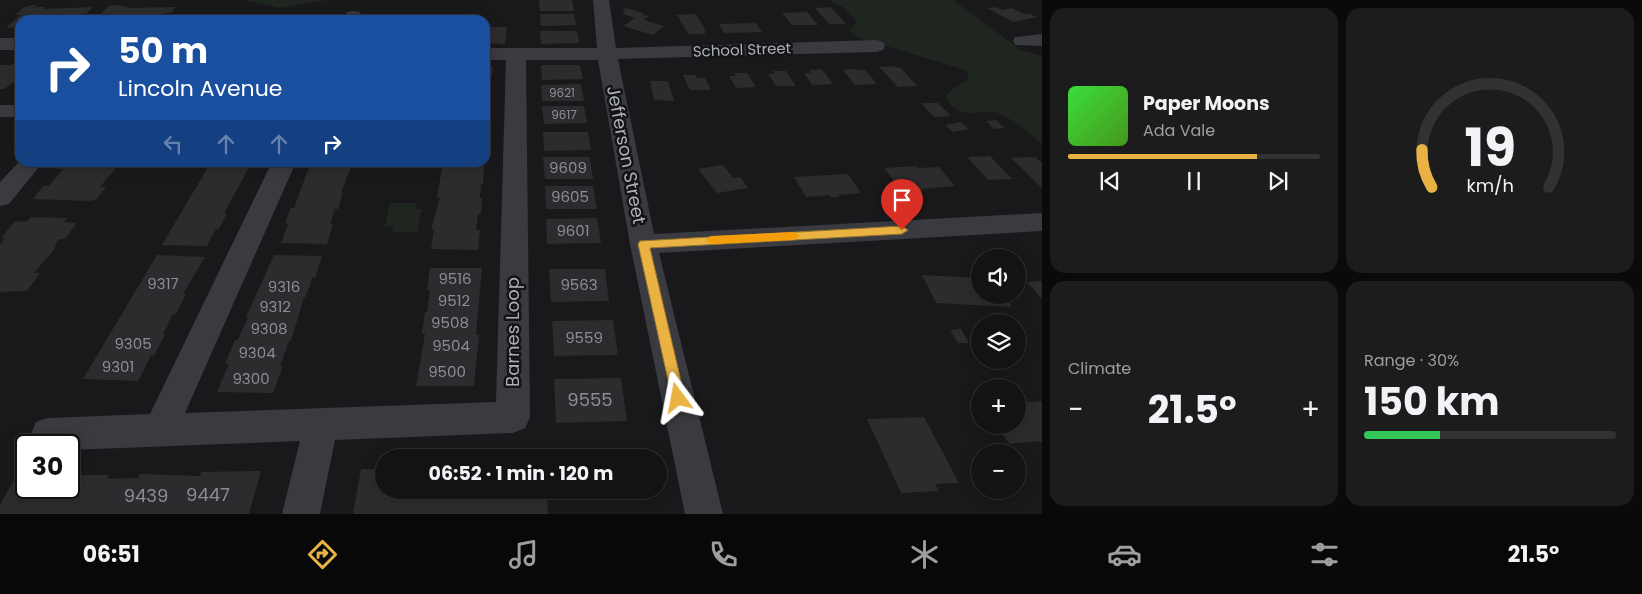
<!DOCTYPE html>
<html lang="en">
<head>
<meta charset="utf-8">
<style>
  body { margin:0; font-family:Poppins,sans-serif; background:#1c1c1d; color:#f1f3f6; height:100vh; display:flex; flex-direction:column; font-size:19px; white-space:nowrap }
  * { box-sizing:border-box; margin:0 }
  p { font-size:16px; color:#9d9ea0 }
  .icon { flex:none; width:28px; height:28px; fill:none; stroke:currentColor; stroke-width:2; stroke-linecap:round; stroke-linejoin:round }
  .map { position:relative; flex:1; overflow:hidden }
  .drawer { display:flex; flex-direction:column; gap:8px; padding:8px; background:#0a0a0b; width:600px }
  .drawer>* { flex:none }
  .top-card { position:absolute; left:15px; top:15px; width:475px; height:152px; border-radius:15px; box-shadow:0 2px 12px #0003,0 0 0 1px #323234; background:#1a4fa0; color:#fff; overflow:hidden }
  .tools { position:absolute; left:971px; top:249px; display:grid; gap:10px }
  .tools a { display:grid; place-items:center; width:55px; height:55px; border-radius:50%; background:#131314; box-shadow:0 2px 12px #0003,0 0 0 1px #323234; font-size:25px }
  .speed { position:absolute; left:15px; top:434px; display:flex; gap:10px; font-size:25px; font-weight:700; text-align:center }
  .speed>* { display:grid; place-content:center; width:65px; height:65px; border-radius:50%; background:#131314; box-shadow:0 2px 12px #0003,0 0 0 1px #323234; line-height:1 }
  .speed .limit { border:2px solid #111; border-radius:8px; background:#fff; color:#111 }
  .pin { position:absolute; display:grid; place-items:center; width:42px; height:42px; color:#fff; margin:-51px -21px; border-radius:50% 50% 50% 0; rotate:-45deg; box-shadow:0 0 5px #0007 }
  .pin .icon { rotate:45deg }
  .me { position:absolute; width:55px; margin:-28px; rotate:347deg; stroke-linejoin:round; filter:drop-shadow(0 0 4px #0008) }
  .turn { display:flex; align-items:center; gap:18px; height:105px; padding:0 20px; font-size:22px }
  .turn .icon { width:65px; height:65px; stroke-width:2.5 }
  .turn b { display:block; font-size:35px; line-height:42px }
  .lanes { display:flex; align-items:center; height:48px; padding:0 20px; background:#0003; justify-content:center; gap:25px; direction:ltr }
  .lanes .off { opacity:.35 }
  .big { font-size:38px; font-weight:700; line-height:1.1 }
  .drawer .widget { flex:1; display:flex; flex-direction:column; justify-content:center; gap:8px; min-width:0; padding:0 18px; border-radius:15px; background:#1c1c1d }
  .drawer .dial { align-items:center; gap:0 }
  .dial svg { height:130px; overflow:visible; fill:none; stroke:#323234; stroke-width:7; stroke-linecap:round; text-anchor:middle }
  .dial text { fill:#f1f3f6; stroke:none }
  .song { display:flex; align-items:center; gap:15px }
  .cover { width:60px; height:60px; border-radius:8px; background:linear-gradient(135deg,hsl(120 70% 55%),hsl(100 70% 35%)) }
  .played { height:5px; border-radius:2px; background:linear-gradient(90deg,#e9b243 75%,#323234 75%) }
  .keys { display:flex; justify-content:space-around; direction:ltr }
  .heat { display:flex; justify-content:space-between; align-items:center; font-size:28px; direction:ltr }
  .charge { height:8px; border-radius:4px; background:linear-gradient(90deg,#34c759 30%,#323234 0) }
  .drawer .tiles { flex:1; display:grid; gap:8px; grid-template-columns:repeat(2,1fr) }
  .trip { position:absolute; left:375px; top:449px; width:292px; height:50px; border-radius:25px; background:#131314; box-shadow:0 2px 12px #0003,0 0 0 1px #323234; font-weight:700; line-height:50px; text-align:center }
  .menu { display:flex; height:80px; justify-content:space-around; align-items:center; background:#080808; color:#9d9ea0 }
  .menu .icon { width:35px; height:35px }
  .menu .on { color:#e9b243 }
  .menu b { font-size:22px; color:#f1f3f6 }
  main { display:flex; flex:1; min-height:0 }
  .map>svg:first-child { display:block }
  .green { fill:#1f2620 }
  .building { fill:#2c2c2f }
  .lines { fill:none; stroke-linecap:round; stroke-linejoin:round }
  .minor { fill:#3a3b40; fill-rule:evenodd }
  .route { fill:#e9b243; stroke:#97742c }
  .slow { fill:#f59e0b }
  .labels { text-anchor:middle; stroke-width:5; stroke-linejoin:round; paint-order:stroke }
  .far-number-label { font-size:12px; fill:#8b8e96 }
  .far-street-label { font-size:15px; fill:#acb0ba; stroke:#141416 }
  .number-label { font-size:15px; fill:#8b8e96 }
  .street-label { font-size:18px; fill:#acb0ba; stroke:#141416 }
  .near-number-label { font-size:18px; fill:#8b8e96 }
</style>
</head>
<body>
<main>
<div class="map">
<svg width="1042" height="514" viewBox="0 0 1042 514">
  <rect width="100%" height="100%" fill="#19191b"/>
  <path class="green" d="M245,0H325L280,8Z
    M829,0H953L1022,51L1042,56V144C1031,135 1013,119 1000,114C982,106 959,125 945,96L958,85L966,82L969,74L965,70L857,37L848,30L857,22L843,7Z
    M390,203H416V209H422L417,232H393L394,226H385Z"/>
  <path class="building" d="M539,0H572L574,11H540Z
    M31,5H37L34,7H45L43,9L93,7L86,14H81L75,20H20V27L6,28L20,15H15L23,8Z
    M113,5L129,7L127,8L176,7L171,13H166L161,20H100L106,14H101L107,7Z
    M831,7L846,24H829L815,8Z
    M996,7L1002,10L1012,8L1025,14H1030L1037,17L1013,22L987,8Z
    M626,8L643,13L642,14L649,16L644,20L664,26L653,35L623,26L635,18L623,14L625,12L621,11Z
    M807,12L818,25H792L782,13Z
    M297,14L327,15L325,20H294Z
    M540,14H574L576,25L541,26Z
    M696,14L706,31L704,32L706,34H688L677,15Z
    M756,23L762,32L724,33L719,24Z
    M485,27H507L505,44L485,43Z
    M540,31H577L579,43L541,44Z
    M14,63H20V74L15,79H19L4,89H0V65H11Z
    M541,65H580L583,79L542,80Z
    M891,66L901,68L917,86L898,87L879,67Z
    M485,67H493L492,76H490L489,97H487L486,105Z
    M822,69L833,84L812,85L804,73H811L809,70Z
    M852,69L865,70L877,84L855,85L843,70Z
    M773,71H786L796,86H776L768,74H775Z
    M734,73H747L756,87L736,88L729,76H736Z
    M683,75H696L697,78H705L711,90H690Z
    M650,81H668L674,101L654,100Z
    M581,84L584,101H542L541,85Z
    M921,103H938L951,116L934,117Z
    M542,106H584L587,123L544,124Z
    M996,120L1005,128L994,129L986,121Z
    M961,122L969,129L953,132L945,125Z
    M543,132H588L591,150L544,151Z
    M990,156L1012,179L988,180L967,157Z
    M543,157H590L593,179H545Z
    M1035,157L1042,163V188L1011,158Z
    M63,162H121L100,187H106L96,200L88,201L33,199L43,186H49L63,169H57Z
    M211,162H252L224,213H227L219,229H216L207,246L162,245Z
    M311,162H351L352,164L341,193H343L338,209H335L330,224H333L327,244L281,243L288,224L285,223L291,208H294Z
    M443,162H484L483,184L481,183L480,198H482L481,214H478L476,230H480L478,250L431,249L434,229H431L440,197H437Z
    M723,165L733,178L740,177L748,188L717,193L698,169Z
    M916,166L918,168L939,167L955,186L922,189L924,191L901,190L884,168Z
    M848,174L861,193L838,195L840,197H831L829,195L806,197L794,177Z
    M545,186H593L597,209H546Z
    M31,217L68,218L64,222L77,223L65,239H59L54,247H56L34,273H40L27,291L0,292V245L5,238H1L14,222L27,221Z
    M597,218L601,243L547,244L546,219Z
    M157,255L205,257L183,294H186L176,314H173L163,334H165L154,356L151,355L138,381L83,379Z
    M274,255L322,256L315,278L313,277L305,298L304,297L291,341H289L280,366H283L273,393L217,392L229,364H225L235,340H238L248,317H246Z
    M430,268H482L476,335H479L474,386H416L425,334H422L425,312H427L430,290H427Z
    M549,269H605L609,301L551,302Z
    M922,275L980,278V295H1004L1012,307L936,303Z
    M1042,281V299L1027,282Z
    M613,320L618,355L554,356L552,321Z
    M961,329L969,343H958L950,330Z
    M621,378L627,421L556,423L554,379Z
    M1042,401V443L1038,441L1009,444L997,425H1018V403Z
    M924,417L959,483L935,484L939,491L901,493L867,419Z
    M361,469H384V490H547L548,514H353Z
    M261,471L249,514H0V505L13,481H26V488H69V476L80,475H109L107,479L138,478L140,474L200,476L201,472Z"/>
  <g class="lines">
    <path class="minor" d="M593,0H609L616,48L876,40L883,42L885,46L883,50L876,52L618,59L654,234L1042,213V231L659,253L723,514H685L630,244L598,60H526L530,417L525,428L513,433L335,440L320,514H282L300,441L69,450V445H35L31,434L36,422L48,418L150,414L272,162H296L185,413L496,402L506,60H485V48H597Z
      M353,11L359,12L362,16L360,20H342L347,12Z
      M1042,34V46L1015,45L1013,41L1015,37Z
      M0,38H20V50H0Z
      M0,105H20V117H0Z
      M20,161V162H43L9,204L0,206V182Z"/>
  </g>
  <path class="route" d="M902,226L908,230L902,234L650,248L685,398L683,403L678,404L673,403L638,244L640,241Z"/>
  <path class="slow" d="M794,232L800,236L794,240L711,244L705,240L711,236Z"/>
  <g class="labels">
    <g class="far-number-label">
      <text x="562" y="97">9621</text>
      <text x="564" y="119">9617</text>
    </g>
    <g class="far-street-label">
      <text transform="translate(742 50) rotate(-2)" y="5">School Street</text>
    </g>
    <g class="number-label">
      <text x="568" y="173">9609</text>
      <text x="570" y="202">9605</text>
      <text x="573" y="236">9601</text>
      <text x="455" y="284">9516</text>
      <text x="163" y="289">9317</text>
      <text x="579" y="290">9563</text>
      <text x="284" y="292">9316</text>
      <text x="454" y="306">9512</text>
      <text x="275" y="312">9312</text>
      <text x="450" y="328">9508</text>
      <text x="269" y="334">9308</text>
      <text x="584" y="343">9559</text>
      <text x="133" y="349">9305</text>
      <text x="451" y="351">9504</text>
      <text x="257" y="358">9304</text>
      <text x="118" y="372">9301</text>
      <text x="447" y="377">9500</text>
      <text x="251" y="384">9300</text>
    </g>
    <g class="street-label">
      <text transform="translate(626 155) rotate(79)" y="6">Jefferson Street</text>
      <text transform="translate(513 332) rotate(-90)" y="6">Barnes Loop</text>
    </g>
    <g class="near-number-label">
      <text x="590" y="406">9555</text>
      <text x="208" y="501">9447</text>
      <text x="146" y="502">9439</text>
    </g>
  </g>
</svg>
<div class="tools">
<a><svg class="icon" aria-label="sound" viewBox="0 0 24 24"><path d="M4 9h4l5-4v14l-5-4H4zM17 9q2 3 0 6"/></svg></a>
<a><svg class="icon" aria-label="layers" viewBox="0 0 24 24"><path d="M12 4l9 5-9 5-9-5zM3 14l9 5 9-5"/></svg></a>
<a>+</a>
<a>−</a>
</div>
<div class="speed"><div class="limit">30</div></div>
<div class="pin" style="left:902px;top:230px;background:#d93025"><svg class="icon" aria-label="arrive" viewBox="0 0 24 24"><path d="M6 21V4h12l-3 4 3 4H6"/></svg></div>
<svg class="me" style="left:678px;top:398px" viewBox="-20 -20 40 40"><path d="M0-17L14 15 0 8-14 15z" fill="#e9b243" stroke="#fff" stroke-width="4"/></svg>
<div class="trip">06:52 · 1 min · 120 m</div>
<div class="top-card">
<div class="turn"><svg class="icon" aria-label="right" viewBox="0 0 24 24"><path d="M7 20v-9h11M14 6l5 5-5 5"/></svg><div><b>50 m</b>Lincoln Avenue</div></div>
<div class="lanes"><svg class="icon off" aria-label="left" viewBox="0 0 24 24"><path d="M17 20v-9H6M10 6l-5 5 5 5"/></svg><svg class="icon off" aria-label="ahead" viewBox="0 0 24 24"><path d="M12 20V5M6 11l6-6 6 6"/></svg><svg class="icon off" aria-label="ahead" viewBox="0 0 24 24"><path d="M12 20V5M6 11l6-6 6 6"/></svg><svg class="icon" aria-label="right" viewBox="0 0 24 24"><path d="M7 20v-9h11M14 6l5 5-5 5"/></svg></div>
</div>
</div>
<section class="drawer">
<div class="tiles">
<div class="widget">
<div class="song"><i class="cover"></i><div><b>Paper Moons</b><p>Ada Vale</p></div></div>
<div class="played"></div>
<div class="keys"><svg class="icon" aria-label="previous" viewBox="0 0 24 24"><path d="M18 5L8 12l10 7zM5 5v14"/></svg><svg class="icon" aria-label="pause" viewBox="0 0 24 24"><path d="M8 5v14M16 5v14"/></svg><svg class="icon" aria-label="next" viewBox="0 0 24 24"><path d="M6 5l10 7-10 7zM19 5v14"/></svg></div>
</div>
<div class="widget dial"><svg viewBox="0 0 100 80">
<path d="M14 69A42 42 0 1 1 86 69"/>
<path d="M14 69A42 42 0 0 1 8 46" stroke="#e9b243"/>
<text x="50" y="56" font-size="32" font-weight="700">19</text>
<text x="50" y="72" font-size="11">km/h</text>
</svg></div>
<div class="widget"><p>Climate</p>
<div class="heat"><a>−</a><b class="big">21.5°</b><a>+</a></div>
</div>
<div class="widget"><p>Range · 30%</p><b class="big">150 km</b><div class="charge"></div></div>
</div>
</section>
</main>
<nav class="menu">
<b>06:51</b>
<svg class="icon on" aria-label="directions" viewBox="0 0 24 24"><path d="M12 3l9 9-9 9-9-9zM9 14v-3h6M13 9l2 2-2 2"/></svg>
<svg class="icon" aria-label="music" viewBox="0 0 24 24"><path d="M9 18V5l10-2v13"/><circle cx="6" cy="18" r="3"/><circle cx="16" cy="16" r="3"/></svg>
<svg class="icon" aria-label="phone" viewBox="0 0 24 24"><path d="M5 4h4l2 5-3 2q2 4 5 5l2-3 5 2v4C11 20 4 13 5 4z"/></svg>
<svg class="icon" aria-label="climate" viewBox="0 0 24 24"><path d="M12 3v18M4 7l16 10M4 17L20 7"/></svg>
<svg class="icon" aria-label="car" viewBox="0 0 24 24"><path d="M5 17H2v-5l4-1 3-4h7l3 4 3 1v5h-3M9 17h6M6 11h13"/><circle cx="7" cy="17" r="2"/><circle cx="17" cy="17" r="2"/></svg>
<svg class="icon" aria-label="filters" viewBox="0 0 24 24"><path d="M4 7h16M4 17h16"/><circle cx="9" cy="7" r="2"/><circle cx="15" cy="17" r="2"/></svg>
<b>21.5°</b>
</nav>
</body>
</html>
